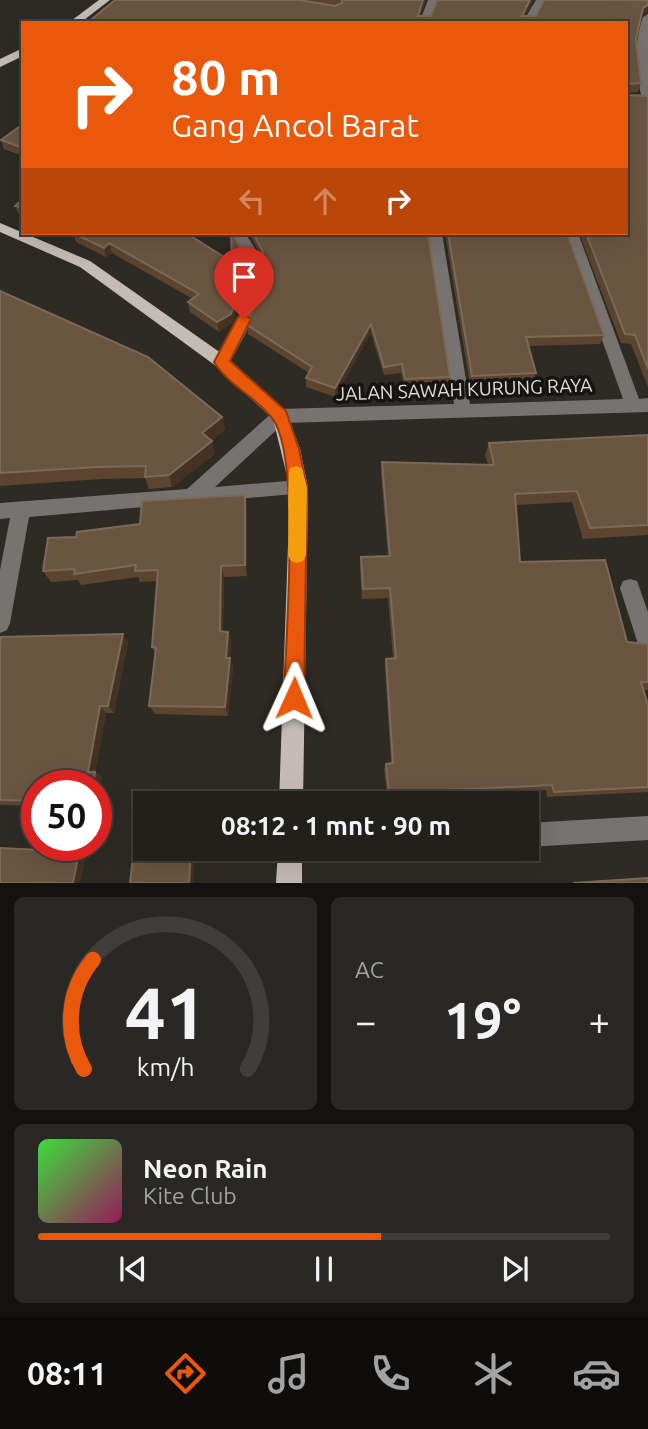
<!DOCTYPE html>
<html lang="id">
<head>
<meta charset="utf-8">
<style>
  body { margin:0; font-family:Ubuntu,sans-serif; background:#2a2824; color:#f1f3f6; height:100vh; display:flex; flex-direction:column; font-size:26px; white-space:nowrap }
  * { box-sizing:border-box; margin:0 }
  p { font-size:23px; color:#a2a3a3 }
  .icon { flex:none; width:38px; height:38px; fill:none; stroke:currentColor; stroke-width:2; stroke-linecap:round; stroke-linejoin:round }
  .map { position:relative; height:883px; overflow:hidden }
  .panel { display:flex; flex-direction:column; gap:14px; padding:14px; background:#13120f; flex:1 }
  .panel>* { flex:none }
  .guide { position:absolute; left:21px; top:21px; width:607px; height:214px; border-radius:0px; box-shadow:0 7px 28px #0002,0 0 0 2px #3f3e3a; background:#ea580c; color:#fff; overflow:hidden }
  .speed { position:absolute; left:21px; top:770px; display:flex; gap:14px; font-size:35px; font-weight:700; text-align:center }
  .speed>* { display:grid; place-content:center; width:91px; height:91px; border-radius:50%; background:#22201b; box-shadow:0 7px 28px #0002,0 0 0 2px #3f3e3a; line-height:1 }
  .speed .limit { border:10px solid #d22; background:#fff; color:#111 }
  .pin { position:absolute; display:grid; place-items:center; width:60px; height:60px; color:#fff; margin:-72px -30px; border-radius:50% 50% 50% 0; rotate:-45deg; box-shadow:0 0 7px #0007 }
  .pin .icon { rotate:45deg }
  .me { position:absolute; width:77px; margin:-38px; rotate:1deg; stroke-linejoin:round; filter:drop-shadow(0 0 5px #0008) }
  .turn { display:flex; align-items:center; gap:24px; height:147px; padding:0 35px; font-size:32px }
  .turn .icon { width:91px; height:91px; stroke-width:2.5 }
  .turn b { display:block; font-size:49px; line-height:60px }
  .lanes { display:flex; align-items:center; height:66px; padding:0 35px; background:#0003; justify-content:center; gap:35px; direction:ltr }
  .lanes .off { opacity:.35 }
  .big { font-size:52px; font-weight:700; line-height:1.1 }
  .panel .card { flex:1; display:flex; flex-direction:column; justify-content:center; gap:10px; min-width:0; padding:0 24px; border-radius:10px; background:#2a2824 }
  .panel .dial { align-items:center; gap:0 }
  .dial svg { height:182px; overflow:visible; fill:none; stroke:#3f3e3a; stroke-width:7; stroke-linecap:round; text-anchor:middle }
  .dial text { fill:#f1f3f6; stroke:none }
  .song { display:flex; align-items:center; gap:21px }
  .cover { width:84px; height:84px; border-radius:10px; background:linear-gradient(135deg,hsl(120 70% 55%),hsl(330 70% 35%)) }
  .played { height:7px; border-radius:4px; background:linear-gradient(90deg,#ea580c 60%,#3f3e3a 60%) }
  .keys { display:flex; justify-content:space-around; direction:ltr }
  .heat { display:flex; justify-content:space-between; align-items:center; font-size:38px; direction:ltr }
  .panel .tiles { flex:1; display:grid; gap:14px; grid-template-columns:1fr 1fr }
  .card:last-child { grid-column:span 2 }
  .trip { position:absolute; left:133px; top:791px; width:406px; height:70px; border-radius:0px; background:#22201b; box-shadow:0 7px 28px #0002,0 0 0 2px #3f3e3a; font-weight:700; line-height:70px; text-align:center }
  .tab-bar { display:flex; height:112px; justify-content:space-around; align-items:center; background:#0e0d0b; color:#a2a3a3 }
  .tab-bar .icon { width:49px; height:49px }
  .tab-bar .selected { color:#ea580c }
  .tab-bar b { font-size:32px; color:#f1f3f6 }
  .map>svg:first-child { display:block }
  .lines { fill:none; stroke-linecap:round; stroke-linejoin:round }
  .minor { fill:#777371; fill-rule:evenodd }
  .major { fill:#c4bbb7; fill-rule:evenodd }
  .wall { fill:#5c442f }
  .shaded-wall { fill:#443323 }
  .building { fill:#6a5541; stroke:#7c6a59; stroke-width:2 }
  .route { fill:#ea580c; stroke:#983908; stroke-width:2 }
  .slow { fill:#f59e0b }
  .labels { text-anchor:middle; stroke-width:7; stroke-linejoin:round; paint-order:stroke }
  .street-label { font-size:19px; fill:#dfddd8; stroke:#151410 }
</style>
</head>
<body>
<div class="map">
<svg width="648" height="883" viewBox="0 0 648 883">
  <rect width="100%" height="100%" fill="#2e2b24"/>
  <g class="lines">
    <path class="minor" d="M428,0H438L429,23H419Z
      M536,0H546L532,23H522Z
      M648,14V103L642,100C636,72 633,45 643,17Z
      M232,233H246C250,243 259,251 261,262C269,298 244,336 228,366L222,368L214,362C229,333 259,292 245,258C242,249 236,242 232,233Z
      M428,233H442L470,404L623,399L564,233H578L639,399L648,398V412L284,423L215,487L299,480L305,483L308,488L305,493L29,517L10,623L7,630L0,633V570L10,518L0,519V503L187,489L274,411L280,409L454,404Z
      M630,579L637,581L648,612V654L641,651L638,644L620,588L623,581Z
      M648,816V840L527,847V823Z"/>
    <path class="major" d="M99,0H110L80,23H68Z
      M23,48V56L0,67V59Z
      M0,223L90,261L228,358L286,411L300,449L308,488L303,803H279L290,488L273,419L216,366L80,267L0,232Z
      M278,849H302V883H276Z"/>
  </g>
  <path class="wall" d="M305,0H426L420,16H431L533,0L525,16H641L636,39L641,83L638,92L627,93L629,95L648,96V387L631,344L621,343L579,233H626L87,23L329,5Z
    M23,124V156L4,149L1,140Z
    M23,199V216L19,215L15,206Z
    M68,233H186L246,284L232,323L219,332L190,312L188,302L193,299L112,253L106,257L76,242L74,235Z
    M249,233H428L450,377L449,386L404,388L401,373L384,375L371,333L335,397L306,387V378L309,373L248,334L247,325L263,281V260Z
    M445,233H567L604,335L600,344L529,346L536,373L533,382L470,385Z
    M0,291L222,417L225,430L211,441L215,454L172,487L149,489L145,478L102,479L0,486Z
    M648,435V535L583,539L572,502L516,505L520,562L627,642L648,644V690H644L648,705V792L547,797L546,790L449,795L451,803H388L384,770L386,764L391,763L385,667L386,659L393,658L388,598L362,599L360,567L361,557L388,556L381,474L382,462L488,465L485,455L489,443Z
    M247,508V576L224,577L223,631L228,632L231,641L230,658L233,667L228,716L155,714L149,706L156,655L152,647L157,581L140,582L138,577L81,585L78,580L51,582L43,571L76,537L140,524Z
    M123,634L128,642L114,713H106L95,772L102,777L96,786H37V806L0,805V642Z"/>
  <path class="shaded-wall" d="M423,0H426L417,23L418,16Z
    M530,0H533L521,23L522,16Z
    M648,5V12L640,16L643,8Z
    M109,243L112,253L106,257L104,248Z
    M245,275L246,284L232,323L219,332L217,322Z
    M371,324V333L335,397V388Z
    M222,417L225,430L205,446L202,433Z
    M212,441L215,454L172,487L169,475Z
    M245,495L247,508V576L245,565Z
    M221,566L224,577L223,641L220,631Z
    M228,632L231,641L229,667L226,658Z
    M123,634L128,642L114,713L108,706Z
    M230,658L233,667L228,716L225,707Z
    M100,706L106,713L95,772L102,777L96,806V786H93L88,772Z
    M191,849H195L193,883H189Z
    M79,852L86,856L80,883H73Z"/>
  <path class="building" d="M115,0H300L335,6L342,3V0H423L418,16H431L437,0H530L522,16H536L544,0H648V5L643,8L636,39L641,83L627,84L626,93V23H87Z
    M626,93L629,95L648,96V369L635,335L625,334L586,233H626Z
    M23,124V148L1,140Z
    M23,199V208L15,206Z
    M73,233H186L232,262L231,233H233L240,247L245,275L231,314L217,322L188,302L199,294L109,243L104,248Z
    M253,233H428L450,377L405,379L402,364L384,367L371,324L335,388L306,378L312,367L247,325L263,281V252Z
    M448,233H567L604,335L526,337L536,373L472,376Z
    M0,291L148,357L222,417L202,433L212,441L169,475L145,477L146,466L96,467L0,473Z
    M648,435V525L590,528L577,491L515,494L520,562L605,560L627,642L648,644V682H641L648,705V787L554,792L552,785L449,790L451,803H390L386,764L393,763L386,659L396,658L390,588L363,589L361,557L390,556L382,462L494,465L489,443Z
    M245,495V565L221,566L220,631L228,632L226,658H230L225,707L149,706L156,648L152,647L158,570L135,571L136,565L74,574L75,569L43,571L48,538L76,537L77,532L140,524L142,501Z
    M123,634L108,706H100L88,772H95L93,786H37V801L0,800V642L1,637Z
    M137,824H145V849H191L189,883H130Z
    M0,848L79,852L73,883H0Z
    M648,878V883H573Z"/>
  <path class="route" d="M244,314L251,319L230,361L286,411L299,449L307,488L304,698L301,705L294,708L287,705L284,698C285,643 302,455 272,418C256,397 228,385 214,362L239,315Z"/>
  <path class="slow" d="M296,466L302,468L307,488L306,555L303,561L297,563L291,561L288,555C289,541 287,475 290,468Z"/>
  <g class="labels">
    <g class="street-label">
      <text transform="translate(464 389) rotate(-2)" y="7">JALAN SAWAH KURUNG RAYA</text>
    </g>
  </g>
</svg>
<div class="speed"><div class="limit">50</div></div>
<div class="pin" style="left:244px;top:319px;background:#d93025"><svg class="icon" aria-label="arrive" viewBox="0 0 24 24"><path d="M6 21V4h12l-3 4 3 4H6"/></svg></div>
<svg class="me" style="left:294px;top:698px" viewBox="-20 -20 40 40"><path d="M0-17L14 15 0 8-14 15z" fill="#ea580c" stroke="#fff" stroke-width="4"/></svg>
<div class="trip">08:12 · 1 mnt · 90 m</div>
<div class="guide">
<div class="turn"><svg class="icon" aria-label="right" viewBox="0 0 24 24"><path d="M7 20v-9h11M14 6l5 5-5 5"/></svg><div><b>80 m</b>Gang Ancol Barat</div></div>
<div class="lanes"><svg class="icon off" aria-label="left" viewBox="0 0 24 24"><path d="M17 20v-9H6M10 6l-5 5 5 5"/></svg><svg class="icon off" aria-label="ahead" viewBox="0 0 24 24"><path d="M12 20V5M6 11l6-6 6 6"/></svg><svg class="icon" aria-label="right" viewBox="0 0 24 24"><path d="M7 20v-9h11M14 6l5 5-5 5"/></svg></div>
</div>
</div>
<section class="panel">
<div class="tiles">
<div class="card dial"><svg viewBox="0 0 100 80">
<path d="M14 69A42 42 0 1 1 86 69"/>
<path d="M14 69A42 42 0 0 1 18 21" stroke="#ea580c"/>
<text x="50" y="56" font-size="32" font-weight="700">41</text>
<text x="50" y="72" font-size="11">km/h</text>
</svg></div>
<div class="card"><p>AC</p>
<div class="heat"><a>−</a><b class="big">19°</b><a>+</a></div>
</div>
<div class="card">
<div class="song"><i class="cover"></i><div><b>Neon Rain</b><p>Kite Club</p></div></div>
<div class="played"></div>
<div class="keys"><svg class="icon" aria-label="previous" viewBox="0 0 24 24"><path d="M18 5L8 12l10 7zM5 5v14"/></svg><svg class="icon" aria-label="pause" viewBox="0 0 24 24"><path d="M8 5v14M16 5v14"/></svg><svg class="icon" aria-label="next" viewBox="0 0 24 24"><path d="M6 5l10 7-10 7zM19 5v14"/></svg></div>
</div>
</div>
</section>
<nav class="tab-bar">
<b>08:11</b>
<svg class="icon selected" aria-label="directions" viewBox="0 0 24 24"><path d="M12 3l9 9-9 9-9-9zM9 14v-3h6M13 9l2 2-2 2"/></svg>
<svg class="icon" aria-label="music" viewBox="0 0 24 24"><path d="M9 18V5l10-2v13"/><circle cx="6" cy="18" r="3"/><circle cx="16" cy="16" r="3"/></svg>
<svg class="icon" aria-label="phone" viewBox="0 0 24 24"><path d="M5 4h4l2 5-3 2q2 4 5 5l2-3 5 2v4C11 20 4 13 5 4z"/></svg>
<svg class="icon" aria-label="climate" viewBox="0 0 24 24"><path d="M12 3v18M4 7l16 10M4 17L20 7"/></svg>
<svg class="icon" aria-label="car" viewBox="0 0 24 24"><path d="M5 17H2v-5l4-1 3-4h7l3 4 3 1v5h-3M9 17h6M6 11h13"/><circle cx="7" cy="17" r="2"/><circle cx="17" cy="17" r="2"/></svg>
</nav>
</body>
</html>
